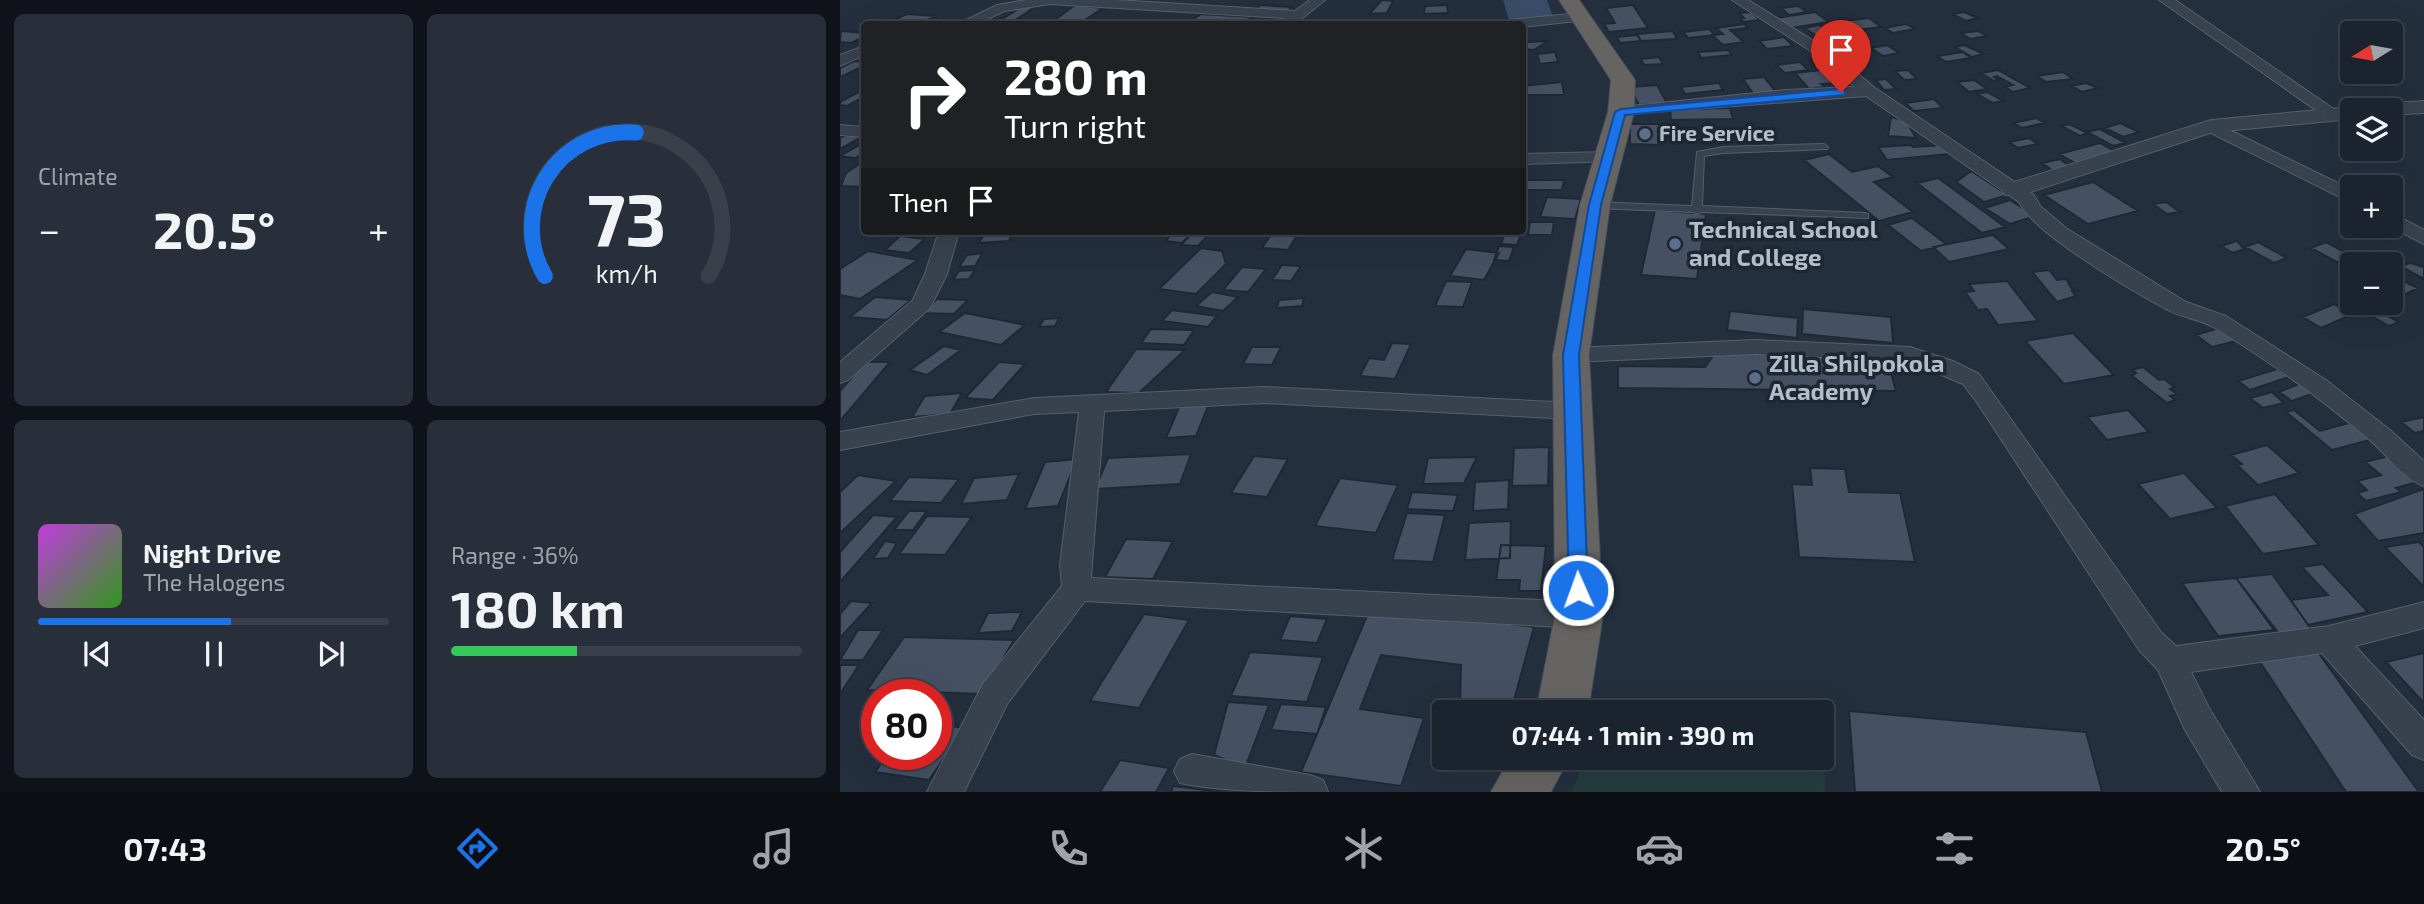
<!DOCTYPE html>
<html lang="en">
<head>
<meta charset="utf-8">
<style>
  body { margin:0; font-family:"Exo 2",sans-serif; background:#282f3a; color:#f1f3f6; height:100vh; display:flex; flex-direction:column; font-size:26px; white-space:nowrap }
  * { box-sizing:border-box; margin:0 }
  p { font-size:23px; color:#a0a4aa }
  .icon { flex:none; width:38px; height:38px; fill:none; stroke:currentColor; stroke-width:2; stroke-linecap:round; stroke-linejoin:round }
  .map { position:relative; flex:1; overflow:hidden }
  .drawer { display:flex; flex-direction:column; gap:14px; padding:14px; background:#0f1319; width:840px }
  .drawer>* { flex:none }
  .hud { position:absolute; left:21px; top:21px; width:665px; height:214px; border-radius:7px; box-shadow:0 7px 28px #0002,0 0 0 2px #39404a; background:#202124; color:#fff; overflow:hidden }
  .needle { width:46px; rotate:259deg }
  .controls { position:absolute; left:1500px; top:21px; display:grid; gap:14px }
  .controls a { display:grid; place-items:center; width:63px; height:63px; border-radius:7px; background:#1b232e; box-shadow:0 7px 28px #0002,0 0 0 2px #39404a; font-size:35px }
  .speed { position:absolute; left:21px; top:679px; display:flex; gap:14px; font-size:35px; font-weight:700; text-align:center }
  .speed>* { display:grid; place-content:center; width:91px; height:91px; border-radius:50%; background:#1b232e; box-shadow:0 7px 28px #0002,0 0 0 2px #39404a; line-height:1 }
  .speed .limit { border:10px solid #d22; background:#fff; color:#111 }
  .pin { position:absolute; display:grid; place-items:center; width:60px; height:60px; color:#fff; margin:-72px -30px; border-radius:50% 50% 50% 0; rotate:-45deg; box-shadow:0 0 7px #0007 }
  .pin .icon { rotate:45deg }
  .me { position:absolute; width:77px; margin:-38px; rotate:358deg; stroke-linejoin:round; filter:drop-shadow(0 0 5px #0008) }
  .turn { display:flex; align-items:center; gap:24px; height:147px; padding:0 28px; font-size:32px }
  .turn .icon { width:91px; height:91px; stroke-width:2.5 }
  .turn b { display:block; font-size:49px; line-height:60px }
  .then { display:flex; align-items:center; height:66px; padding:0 28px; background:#0003; gap:14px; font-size:26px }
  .big { font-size:52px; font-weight:700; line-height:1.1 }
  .drawer .card { flex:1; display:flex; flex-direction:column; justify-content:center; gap:10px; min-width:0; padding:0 24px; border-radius:10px; background:#282f3a }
  .drawer .dial { align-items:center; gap:0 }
  .dial svg { height:182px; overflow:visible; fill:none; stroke:#39404a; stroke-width:7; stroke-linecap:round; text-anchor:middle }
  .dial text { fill:#f1f3f6; stroke:none }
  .song { display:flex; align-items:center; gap:21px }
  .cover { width:84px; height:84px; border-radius:10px; background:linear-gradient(135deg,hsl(290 70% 55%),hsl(110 70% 35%)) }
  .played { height:7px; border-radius:4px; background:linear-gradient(90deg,#1a73e8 55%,#39404a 55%) }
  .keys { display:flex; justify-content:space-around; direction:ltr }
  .heat { display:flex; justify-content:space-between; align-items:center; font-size:38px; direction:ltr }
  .charge { height:10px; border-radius:5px; background:linear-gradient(90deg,#34c759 36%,#39404a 0) }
  .drawer .tiles { flex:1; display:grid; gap:14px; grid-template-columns:repeat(2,1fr) }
  .trip { position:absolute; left:592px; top:700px; width:402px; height:70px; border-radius:7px; background:#1b232e; box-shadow:0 7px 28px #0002,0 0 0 2px #39404a; font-weight:700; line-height:70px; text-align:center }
  .tab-bar { display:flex; height:112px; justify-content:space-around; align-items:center; background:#0b0e12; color:#a0a4aa }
  .tab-bar .icon { width:49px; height:49px }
  .tab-bar .selected { color:#1a73e8 }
  .tab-bar b { font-size:32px; color:#f1f3f6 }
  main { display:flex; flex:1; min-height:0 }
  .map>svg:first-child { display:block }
  .green { fill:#263c3f }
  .water { fill:#394c67 }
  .building { fill:#455162; stroke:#1f2835; stroke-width:2 }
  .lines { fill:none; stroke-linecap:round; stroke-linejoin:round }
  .service-casing { stroke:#565f6c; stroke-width:2 }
  .minor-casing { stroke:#565f6c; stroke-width:2 }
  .tertiary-casing { stroke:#565f6c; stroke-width:2 }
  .trunk-casing { stroke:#434c59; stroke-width:2 }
  .service { fill:#38414e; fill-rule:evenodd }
  .minor { fill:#38414e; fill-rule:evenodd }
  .tertiary { fill:#38414e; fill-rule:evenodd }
  .trunk { fill:#656462; fill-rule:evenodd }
  .route { fill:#1a73e8; stroke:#114b97; stroke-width:2 }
  .service-dot { fill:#5c6f8a; stroke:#1d2633; stroke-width:2.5 }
  .labels { text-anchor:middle; stroke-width:7; stroke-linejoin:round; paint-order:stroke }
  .far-poi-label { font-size:21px; font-weight:bold; fill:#b4bcc9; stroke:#1d2633; text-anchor:start }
  .poi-label { font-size:24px; font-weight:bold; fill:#b4bcc9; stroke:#1d2633; text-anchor:start }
</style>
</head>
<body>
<main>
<section class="drawer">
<div class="tiles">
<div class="card"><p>Climate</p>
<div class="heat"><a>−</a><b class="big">20.5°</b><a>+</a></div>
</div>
<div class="card dial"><svg viewBox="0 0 100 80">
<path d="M14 69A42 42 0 1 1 86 69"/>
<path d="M14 69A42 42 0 0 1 54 6" stroke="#1a73e8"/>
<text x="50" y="56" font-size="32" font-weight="700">73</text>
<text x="50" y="72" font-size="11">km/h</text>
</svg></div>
<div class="card">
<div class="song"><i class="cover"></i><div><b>Night Drive</b><p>The Halogens</p></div></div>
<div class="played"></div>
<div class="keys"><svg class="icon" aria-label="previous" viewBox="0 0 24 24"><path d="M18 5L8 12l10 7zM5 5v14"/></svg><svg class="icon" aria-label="pause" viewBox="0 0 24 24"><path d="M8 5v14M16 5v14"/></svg><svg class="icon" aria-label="next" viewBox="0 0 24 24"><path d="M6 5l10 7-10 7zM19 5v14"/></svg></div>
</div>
<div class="card"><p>Range · 36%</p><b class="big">180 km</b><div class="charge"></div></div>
</div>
</section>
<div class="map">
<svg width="1584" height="792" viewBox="0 0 1584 792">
  <rect width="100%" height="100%" fill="#242f3e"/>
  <path class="green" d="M982,718H985V792H731L747,758H982Z"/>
  <path class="water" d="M663,0H707L713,17L669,20Z"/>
  <path class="building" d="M542,0L553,1L547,13L529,14Z
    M201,3L174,21H159L186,4Z
    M235,5L263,8L239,24H209Z
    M420,5L452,7L447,12L415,11Z
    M607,5L608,13L584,14L585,6Z
    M793,5L808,28L769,32L764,24L775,23L766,8Z
    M958,6L967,12L949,15L941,8Z
    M911,12L920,20L904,22L900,19L904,18L899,13Z
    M975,12L989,22L951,28L937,18Z
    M1124,12L1138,18L1126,21L1112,14Z
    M67,14L97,16L79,24H45Z
    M361,14L412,17L406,22L367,20L361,24H346Z
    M1029,18L1041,27L1017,30L1005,21Z
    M374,20L406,22L369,24Z
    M904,24L908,28L890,30L904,42L883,45L872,35L883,34L876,28Z
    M1066,24L1075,29L1053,33L1045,28Z
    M980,25L987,31L996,33L976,36L965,28Z
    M869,29L875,35L848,38L843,32Z
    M1,31L24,33V37L11,43L0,42Z
    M833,31L837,39L801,41L797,34Z
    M1138,31L1147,36L1130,39L1121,33Z
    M1008,32L1019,40L1003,42L997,38L981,41L976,37Z
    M797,35L801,41L780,43L777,37Z
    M944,37L953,46L927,49L919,41Z
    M682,40L688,42L708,41L694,50L682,49Z
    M1022,42L1033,50L1015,53L1004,45Z
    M1047,45L1059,53L1043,56L1031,48Z
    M1124,45L1144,54L1132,57L1115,47Z
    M999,47L1003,51L1009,56L1002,60L988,51Z
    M888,50L892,55L861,58L858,52Z
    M715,52L718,62L700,64L697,54Z
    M1123,52L1131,58L1106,62L1097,56Z
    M819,57L823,64L804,65L801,59Z
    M983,58L995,65L984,70L970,61Z
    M14,61L24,62V66L0,77V68Z
    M960,62L968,70L945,73L936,65Z
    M981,70L993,83L981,84L985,87L969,89L955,73Z
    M1068,70L1077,79L1064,80L1055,71Z
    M1158,70L1190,88L1173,92L1165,87L1173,85L1157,76L1154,77L1159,80L1154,81L1141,73Z
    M1223,72L1233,79L1206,82L1197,76Z
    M924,77L937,93L915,96L903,79Z
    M1046,79L1056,89L1044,90L1036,80Z
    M1134,80L1147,89L1129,92L1117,82Z
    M722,82L724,95H682V86Z
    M879,83L883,90L845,94L841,87Z
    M1246,83L1258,88L1242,92L1231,86Z
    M817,85L827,103L799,105L790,87Z
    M24,89V97L7,106L0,105V102Z
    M1147,92L1163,101L1153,103L1137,94Z
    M1094,99L1103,108L1074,111L1065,103Z
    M890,108L893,119L831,120L830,109Z
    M1051,117L1066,121L1076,138L1048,136Z
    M1196,118L1205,123L1182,128L1173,123Z
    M1280,123L1299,132L1283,137L1265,128Z
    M790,124H819L820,145L790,144Z
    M1229,124L1248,133L1240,136L1221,126Z
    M1260,129L1286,143L1273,146L1247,132Z
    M6,135L22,137L0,149V138Z
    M1189,138L1198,144L1178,148L1169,142Z
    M23,143L24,153L15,158L0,156Z
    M1260,143L1276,152L1235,163L1219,154Z
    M1071,145L1073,147L1102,145L1109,154L1047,160L1038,147Z
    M989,154L1012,172L1038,166L1053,177L1034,182L1073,212L1039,221L964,160Z
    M1220,159L1233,169L1215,172L1202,163Z
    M24,161V187L1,186L6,173Z
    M1131,171L1168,195L1144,202L1116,182Z
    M1098,178L1165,227L1142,233L1077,183Z
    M686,180H724L722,190H684Z
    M1253,182L1298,211L1248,224L1204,195Z
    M707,197L741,199L735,219L700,217Z
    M1170,200L1195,216L1170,224L1145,208Z
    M1326,202L1340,212L1327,214L1313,204Z
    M815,210L866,214L857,279L801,275Z
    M1072,218L1106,244L1081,251L1048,225Z
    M690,222H714L712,235H688Z
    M137,231H174L169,241L138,243L144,235H134Z
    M335,231H354L342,243L325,241Z
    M354,231H372L358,246L341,245Z
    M666,231H682L677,245L661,244Z
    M432,233L458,234L448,250L422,248Z
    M1153,235L1169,249L1109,262L1093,247Z
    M60,236L85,239L69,253L45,250Z
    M1397,241L1404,249L1393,253L1381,246Z
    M1418,242L1447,258L1434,263L1405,247Z
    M1486,242L1521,261L1506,267L1471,248Z
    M659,246L674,247L669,261L654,260Z
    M361,248L382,251L386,264L356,294L319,289Z
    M626,249L659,253L644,280L610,276Z
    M28,251L78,260L20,299L0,295V269Z
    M143,253L135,266L119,267L127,255Z
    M1570,263L1584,267V279L1560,266Z
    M442,265L461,266L451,281L432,280Z
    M402,267L426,269L408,292L383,290Z
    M135,270L129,279L113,280L119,271Z
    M1209,270L1217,280L1226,279L1232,289L1236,288L1238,290L1232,291L1236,296L1217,302L1192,272Z
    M1550,275L1578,288L1550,302Z
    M606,281L632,282L623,307L595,306Z
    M1167,281L1198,321L1158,325L1147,309L1138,310L1125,292L1134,291L1129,284Z
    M372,292L398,297L383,311L356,306Z
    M35,297L71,300L47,320L10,317Z
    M464,298L462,306L437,308L439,300Z
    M97,299L128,300L114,314L82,313Z
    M1494,304L1513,314L1481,328L1463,317Z
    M963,309L1051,317L1053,343L962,334Z
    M332,310L377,316L368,327L322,321Z
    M890,311L958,318L957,338L887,330Z
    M1539,311L1559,322L1549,326L1528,314Z
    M125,313L185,325L161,345L99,332Z
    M219,318L215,326L199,327L204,319Z
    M1379,328L1396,341L1372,347L1356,335Z
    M311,329L354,330L344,345L301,343Z
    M1233,333L1274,375L1224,384L1185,341Z
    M552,343L571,344L555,379L520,376L529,358L544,360Z
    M104,346L121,350L87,375L70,370Z
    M412,347H441L432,365L403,364Z
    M296,349L345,350L299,393L266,392Z
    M875,353L1046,355L1056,391L778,388V366L865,367Z
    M25,362H50L0,421V391Z
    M159,362L185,364L153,400L125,398Z
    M1303,367L1319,380L1324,379L1334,387L1330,389L1337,394L1330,396L1335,400L1327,403L1292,376L1296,373L1292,370Z
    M1437,369L1449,377L1410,390L1398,381Z
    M1461,383L1475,393L1452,401L1439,392Z
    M1432,392L1444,403L1423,408L1410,398Z
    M122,393L110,414L72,417L85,396Z
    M369,404L356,436L326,438L340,405Z
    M1288,410L1309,432L1267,440L1247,417Z
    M1454,410L1480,431L1516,421L1537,438L1492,450L1446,412Z
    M1584,417V431L1575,433L1561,422Z
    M1427,445L1459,473L1418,485L1397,465L1402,464L1391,455Z
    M709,447L708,485L672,486L674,448Z
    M351,454L340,484L255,489L268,458Z
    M414,456L448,459L427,497L391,493Z
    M1549,456L1581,481L1556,488L1561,492L1526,501L1517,493L1527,490L1517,481L1541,475L1525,462Z
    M637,457L624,483L583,484L588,458Z
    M237,459L218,506L185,509L205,462Z
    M970,468L1005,469L1009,492L1060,493L1075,562L959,557L952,484L972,485Z
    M1344,473L1377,508L1330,519L1298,484Z
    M179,474L167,500L121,504L134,478Z
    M18,475L56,481L0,533V492Z
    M69,477L119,479L101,503L50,501Z
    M500,478L558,485L536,533L475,526Z
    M669,480L668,509L633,511L635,482Z
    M1584,489V533L1538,541L1514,514Z
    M572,492L618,495L613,511L567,509Z
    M1435,494L1479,545L1423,554L1385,506Z
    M69,511H87L73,530H54Z
    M567,513L605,515L593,562L552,560Z
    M33,515L57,517L0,582V552Z
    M87,516L132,517L105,555L59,554Z
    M671,521L670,558L625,560L629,523Z
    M286,539L333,541L313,579L265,577Z
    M45,541L57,543L48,558L33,559Z
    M1579,542L1584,547V587L1545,547Z
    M661,545L706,546L701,591H679L680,580H656Z
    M1483,564L1528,612L1468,625L1451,600L1488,595L1462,567Z
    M1432,574L1476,636L1444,640L1396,578Z
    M1396,578L1434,630L1378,636L1342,583Z
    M11,601L32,603L0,638V614Z
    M531,606L694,627L671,711L620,704L621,665L541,655L520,709L584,718L561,786L461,772Z
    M182,612L172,631L138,633L148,613Z
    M304,614L349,620L299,708L250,701Z
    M450,616L487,619L477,643L440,640Z
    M18,630H43L23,660H0Z
    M64,637L174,640L142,694L27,690Z
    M1477,651L1579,792H1506L1416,656Z
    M410,652L483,657L467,702L391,696Z
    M1584,653V703L1546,662Z
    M0,665H19L0,694Z
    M388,702L429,705L405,768L374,755Z
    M441,704L486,707L477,734L431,730Z
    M1009,711L1246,732L1262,792H1015Z
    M96,724L125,728L89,780L35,772L48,754H96Z
    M280,760L329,768L316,792H260Z
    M333,786L381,792H331Z"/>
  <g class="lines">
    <g class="service-casing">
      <path id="service" d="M984,144L988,147L987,149L883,153L864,156L862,206L1025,213L1028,214V218L861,212L857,214L853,212L755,208L750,205L755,202L852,206L857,152L883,147Z"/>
    </g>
    <g class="minor-casing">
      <path id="minor" d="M186,0H276L455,11L470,0H485L455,24H440L445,18L210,4L165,11L136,24H118L157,5Z
        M892,0H908L993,53L1035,88L1194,195L1200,206L1226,228L1346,302L1386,316L1486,380L1550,430L1584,461V486C1563,479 1548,456 1532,442C1483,400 1428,360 1373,327C1359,319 1342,318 1328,310C1294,292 1194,234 1179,202L1026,96L775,115L773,112L781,107L945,90L1015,87L983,59Z
        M1319,0H1335L1501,114L1493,119L1487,118Z
        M741,13L748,17L746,20L682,27L660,24L667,20Z
        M24,46V55L0,66V55Z
        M1371,121L1512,190V203L1365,130L1363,126Z
        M0,125L24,127V137L0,135Z
        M768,152L777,157L774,161L682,164V154Z
        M1550,212L1584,230V244L1549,226Z
        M99,231H119L107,274L90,308L8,380L0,383V362L73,300L85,274Z
        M915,340L1070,347L1113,361L1139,374L1321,632L1336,646L1489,626L1584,602V628L1515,646L1584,720V760L1572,755L1482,653L1351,672L1369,708L1420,792H1382L1345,730L1318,670L1299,650L1138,404L1123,384L1068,361L915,354L731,362L723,360L719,355L723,350L731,348Z
        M424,387L733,403L742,405L745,411L742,417L733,419L424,403L264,411L251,578L739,602L750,606L754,615L750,624L739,628L245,601L167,704L124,792H87L143,684L222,586L220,565L239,412L194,414L0,450V432L194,398Z
        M352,754L470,775L483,780L488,792C440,792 385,792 340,783L334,771L340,759Z"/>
    </g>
    <g class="tertiary-casing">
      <path id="tertiary" d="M1584,101V113L1550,115V110H1530L1540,104Z
        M1512,107L1520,110H1512V119L1373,132L1181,195H1165L1162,190L1165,185L1371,120Z"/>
    </g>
    <g class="trunk-casing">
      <path id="trunk" d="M719,0H739L795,80L794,112L770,205L749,355L763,615L748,712H696L715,615L713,355L740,205L768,112L771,80Z
        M670,758H729L711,792H651Z"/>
    </g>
    <use href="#service" class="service"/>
    <use href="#minor" class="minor"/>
    <use href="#tertiary" class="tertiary"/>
    <use href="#trunk" class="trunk"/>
  </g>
  <path class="route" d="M1001,89L1005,90V95L785,115L761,205L739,355L748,590L745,595H732L729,590L723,355L749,205L775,112L781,109Z"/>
  <g class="service-dot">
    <circle cx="805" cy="134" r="7"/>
    <circle cx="835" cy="244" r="7"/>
    <circle cx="915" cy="378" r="7"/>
  </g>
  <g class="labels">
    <g class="far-poi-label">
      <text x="819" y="141">Fire Service</text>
    </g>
    <g class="poi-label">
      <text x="849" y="238">Technical School<tspan x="849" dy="28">and College</tspan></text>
      <text x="929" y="372">Zilla Shilpokola<tspan x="929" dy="28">Academy</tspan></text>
    </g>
  </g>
</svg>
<div class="controls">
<a><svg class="needle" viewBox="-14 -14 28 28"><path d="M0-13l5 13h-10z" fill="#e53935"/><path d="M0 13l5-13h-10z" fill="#a0a4aa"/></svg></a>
<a><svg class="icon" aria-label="layers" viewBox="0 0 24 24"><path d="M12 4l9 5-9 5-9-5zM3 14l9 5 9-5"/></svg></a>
<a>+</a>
<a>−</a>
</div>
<div class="speed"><div class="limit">80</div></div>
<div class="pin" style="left:1001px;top:92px;background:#d93025"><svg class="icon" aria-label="arrive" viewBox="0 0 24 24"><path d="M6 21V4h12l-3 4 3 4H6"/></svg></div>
<svg class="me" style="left:738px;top:590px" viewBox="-20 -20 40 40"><circle r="17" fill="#1a73e8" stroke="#fff" stroke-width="3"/><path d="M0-11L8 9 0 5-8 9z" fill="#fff"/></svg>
<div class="trip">07:44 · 1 min · 390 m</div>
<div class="hud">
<div class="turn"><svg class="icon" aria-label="right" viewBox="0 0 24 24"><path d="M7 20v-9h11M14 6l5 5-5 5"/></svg><div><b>280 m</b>Turn right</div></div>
<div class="then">Then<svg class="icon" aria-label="arrive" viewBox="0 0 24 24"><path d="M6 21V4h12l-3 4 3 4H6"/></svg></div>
</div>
</div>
</main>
<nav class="tab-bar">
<b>07:43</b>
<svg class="icon selected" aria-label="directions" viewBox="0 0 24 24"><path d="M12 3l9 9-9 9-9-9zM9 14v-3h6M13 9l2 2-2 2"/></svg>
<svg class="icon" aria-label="music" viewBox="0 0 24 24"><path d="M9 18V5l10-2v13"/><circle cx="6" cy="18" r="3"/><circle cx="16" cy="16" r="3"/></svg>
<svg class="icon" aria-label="phone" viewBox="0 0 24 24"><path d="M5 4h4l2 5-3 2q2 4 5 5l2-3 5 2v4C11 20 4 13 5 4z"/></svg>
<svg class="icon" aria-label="climate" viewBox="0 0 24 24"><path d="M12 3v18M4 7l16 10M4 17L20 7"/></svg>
<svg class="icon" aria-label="car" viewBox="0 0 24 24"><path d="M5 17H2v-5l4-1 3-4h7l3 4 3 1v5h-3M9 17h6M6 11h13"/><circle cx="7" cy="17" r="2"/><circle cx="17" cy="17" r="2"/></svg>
<svg class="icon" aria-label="filters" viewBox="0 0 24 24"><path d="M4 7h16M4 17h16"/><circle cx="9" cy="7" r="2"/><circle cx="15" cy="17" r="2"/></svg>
<b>20.5°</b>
</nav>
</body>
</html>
